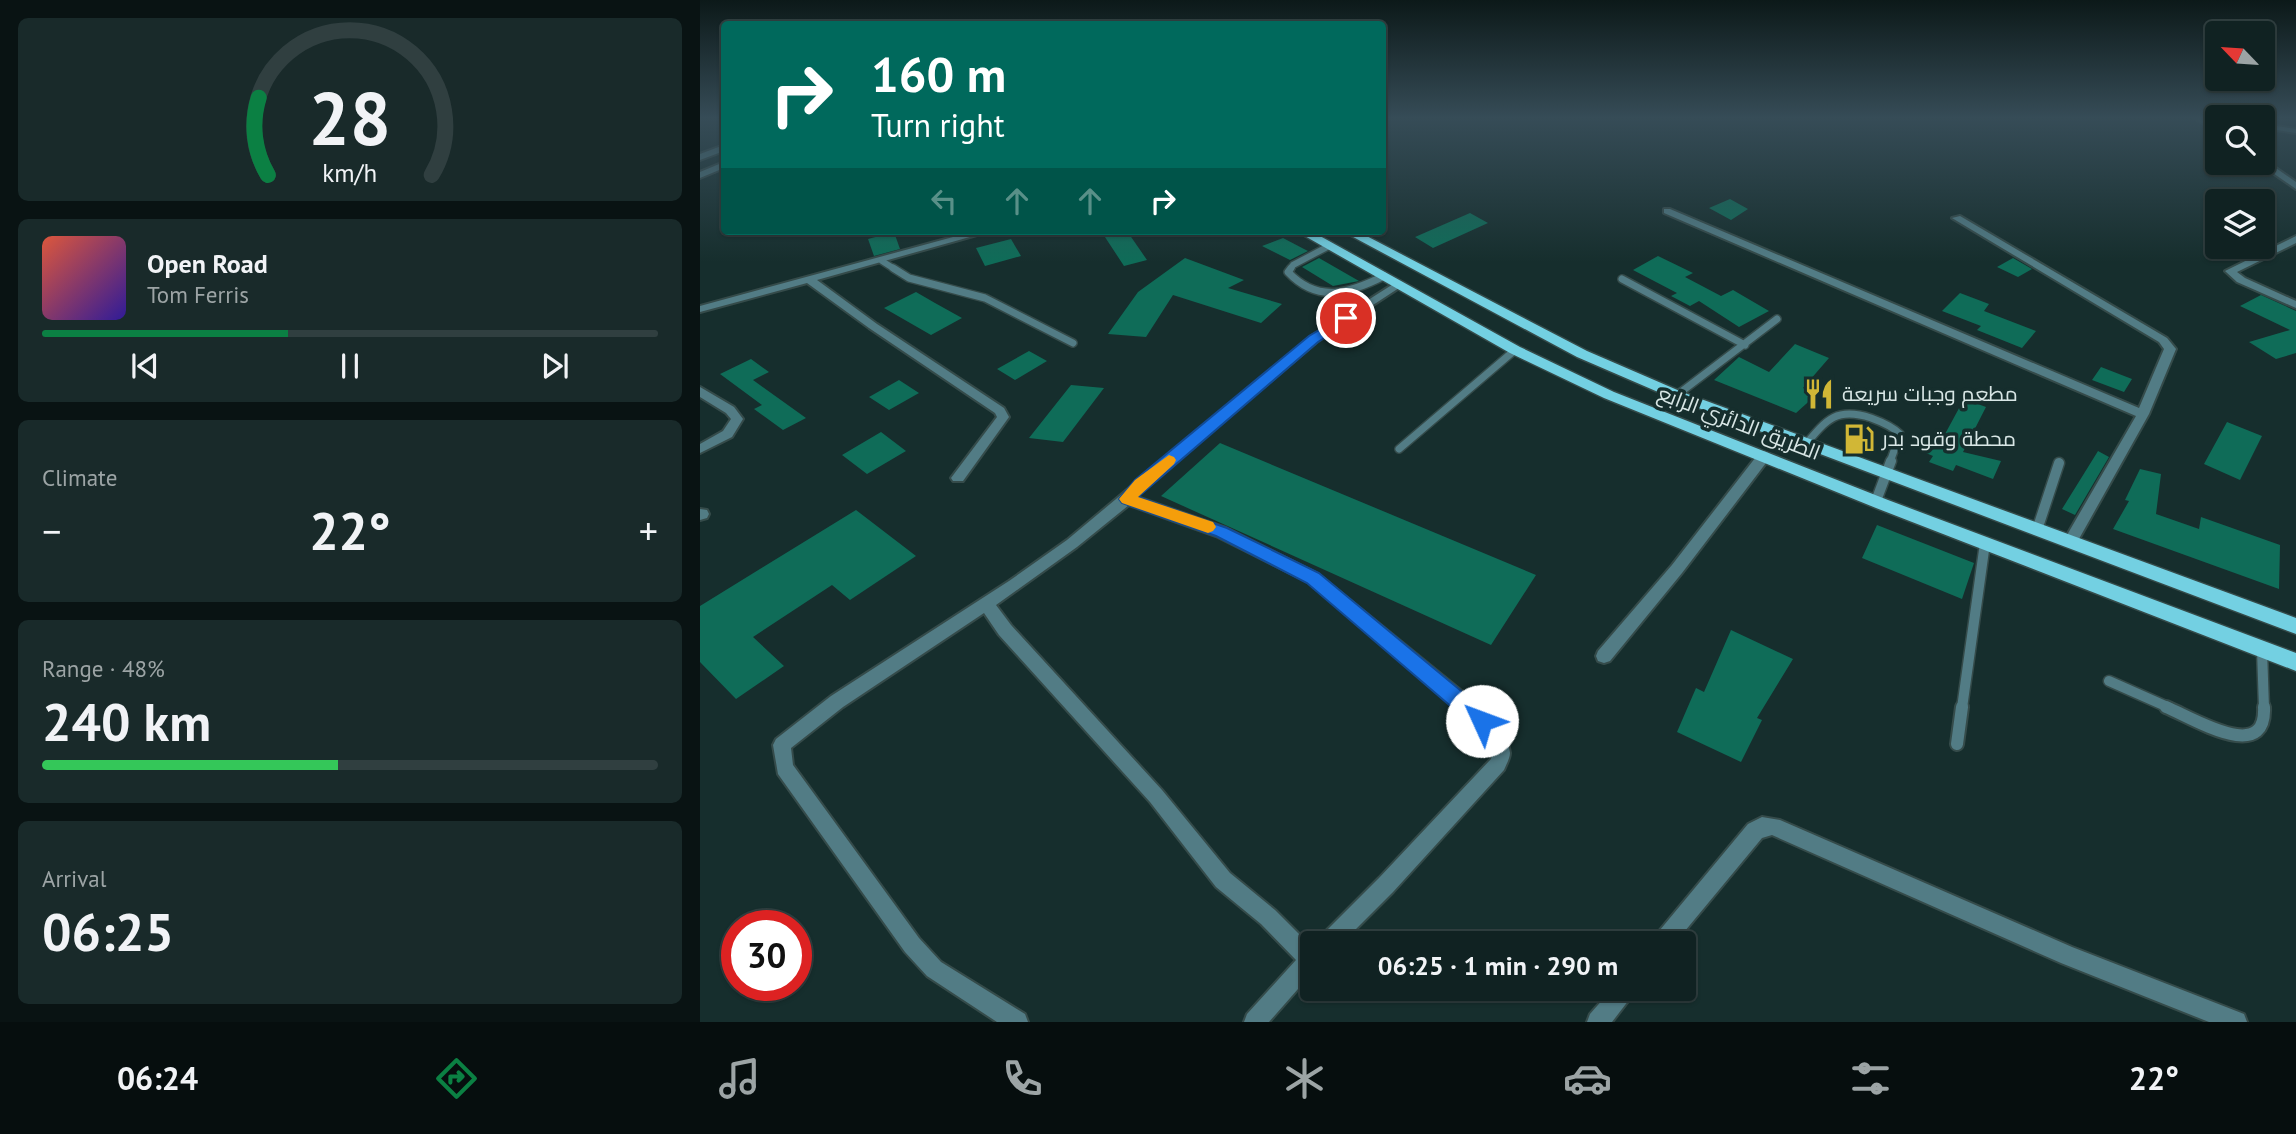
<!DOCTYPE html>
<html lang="en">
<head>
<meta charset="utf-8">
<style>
  body { margin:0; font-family:"PT Sans",Cairo,sans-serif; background:#192a2a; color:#f1f3f6; height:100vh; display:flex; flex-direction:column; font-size:26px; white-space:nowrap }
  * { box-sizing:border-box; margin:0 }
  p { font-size:23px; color:#9ca4a5 }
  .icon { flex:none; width:38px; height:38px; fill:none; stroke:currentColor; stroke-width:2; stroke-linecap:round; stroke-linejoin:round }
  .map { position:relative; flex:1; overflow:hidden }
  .details { display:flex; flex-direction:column; gap:18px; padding:18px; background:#091313; width:700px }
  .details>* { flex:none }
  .guide { position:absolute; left:21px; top:21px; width:665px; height:214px; border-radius:7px; box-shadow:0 2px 5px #0004,0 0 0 2px #303f40; background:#00695c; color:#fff; overflow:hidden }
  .needle { width:46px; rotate:295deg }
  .fabs { position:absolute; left:1505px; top:21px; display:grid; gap:14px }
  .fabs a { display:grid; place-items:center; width:70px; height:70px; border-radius:7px; background:#102222; box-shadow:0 2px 5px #0004,0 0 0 2px #303f40; font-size:35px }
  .speed { position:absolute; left:21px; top:910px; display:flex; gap:14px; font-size:35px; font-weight:700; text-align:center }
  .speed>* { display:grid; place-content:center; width:91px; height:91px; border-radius:50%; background:#102222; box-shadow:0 2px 5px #0004,0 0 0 2px #303f40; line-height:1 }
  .speed .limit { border:10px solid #d22; background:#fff; color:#111 }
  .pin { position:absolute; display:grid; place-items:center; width:60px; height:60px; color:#fff; margin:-30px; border:4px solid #fff; border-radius:50%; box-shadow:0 2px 7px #0007 }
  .me { position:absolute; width:77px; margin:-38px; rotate:313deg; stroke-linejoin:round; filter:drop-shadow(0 0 5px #0008) }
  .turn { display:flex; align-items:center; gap:24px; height:147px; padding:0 35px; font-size:32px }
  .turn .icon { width:91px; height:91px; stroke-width:2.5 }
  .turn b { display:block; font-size:49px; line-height:60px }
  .lanes { display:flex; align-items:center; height:66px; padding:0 35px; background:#0003; justify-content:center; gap:35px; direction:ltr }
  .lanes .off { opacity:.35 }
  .big { font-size:52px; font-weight:700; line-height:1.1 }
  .details .card { flex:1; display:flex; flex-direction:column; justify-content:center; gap:10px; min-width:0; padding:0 24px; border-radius:10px; background:#192a2a }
  .details .dial { align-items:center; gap:0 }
  .dial svg { height:182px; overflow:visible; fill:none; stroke:#303f40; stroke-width:7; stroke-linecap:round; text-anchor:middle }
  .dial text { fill:#f1f3f6; stroke:none }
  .song { display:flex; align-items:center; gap:21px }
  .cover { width:84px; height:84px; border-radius:10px; background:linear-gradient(135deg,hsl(10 70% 55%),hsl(250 70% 35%)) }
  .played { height:7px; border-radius:4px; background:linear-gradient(90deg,#0b8043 40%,#303f40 40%) }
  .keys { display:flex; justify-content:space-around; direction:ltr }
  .heat { display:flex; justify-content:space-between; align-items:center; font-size:38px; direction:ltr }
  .charge { height:10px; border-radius:5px; background:linear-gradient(90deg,#34c759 48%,#303f40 0) }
  .trip { position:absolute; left:600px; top:931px; width:396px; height:70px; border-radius:7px; background:#102222; box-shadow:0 2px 5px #0004,0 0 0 2px #303f40; font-weight:700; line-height:70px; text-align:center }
  .tabs { display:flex; height:112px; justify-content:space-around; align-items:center; background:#060e0e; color:#9ca4a5 }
  .tabs .icon { width:49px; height:49px }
  .tabs .active { color:#0b8043 }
  .tabs b { font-size:32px; color:#f1f3f6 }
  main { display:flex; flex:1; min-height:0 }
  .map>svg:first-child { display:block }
  .building { fill:#0f6c58 }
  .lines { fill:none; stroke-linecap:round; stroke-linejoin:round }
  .service-far3-casing { stroke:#354b4a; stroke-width:9 }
  .service-far2-casing { stroke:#354b4a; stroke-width:10 }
  .service-far1-casing { stroke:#354b4a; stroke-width:13 }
  .service-casing { stroke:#354b4a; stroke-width:16 }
  .minor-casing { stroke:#354b4a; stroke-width:4 }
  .primary-casing { stroke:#354b4a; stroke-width:3 }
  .service-far3 { stroke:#527c85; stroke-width:6 }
  .service-far2 { stroke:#527c85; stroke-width:7 }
  .service-far1 { stroke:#527c85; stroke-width:10 }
  .service { stroke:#527c85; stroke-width:12 }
  .minor { fill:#527c85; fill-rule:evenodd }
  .primary { fill:#73d0e2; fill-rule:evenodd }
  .route { fill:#1a73e8; stroke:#114b97; stroke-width:2 }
  .slow { fill:#f59e0b }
  .labels { text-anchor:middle; stroke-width:7; stroke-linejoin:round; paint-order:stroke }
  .poi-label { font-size:21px; fill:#d8e6e5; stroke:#162e2d; text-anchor:start }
  .street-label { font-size:21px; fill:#d8e6e5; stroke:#162e2d }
</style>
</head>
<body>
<main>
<section class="details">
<div class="card dial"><svg viewBox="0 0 100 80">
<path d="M14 69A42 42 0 1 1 86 69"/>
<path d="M14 69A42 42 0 0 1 10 35" stroke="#0b8043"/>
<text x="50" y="56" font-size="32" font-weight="700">28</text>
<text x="50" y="72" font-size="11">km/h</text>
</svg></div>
<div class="card">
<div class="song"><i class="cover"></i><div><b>Open Road</b><p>Tom Ferris</p></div></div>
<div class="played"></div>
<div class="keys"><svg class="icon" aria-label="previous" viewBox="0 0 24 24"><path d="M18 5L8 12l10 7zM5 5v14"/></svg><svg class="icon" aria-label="pause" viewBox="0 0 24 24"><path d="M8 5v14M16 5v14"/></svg><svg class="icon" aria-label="next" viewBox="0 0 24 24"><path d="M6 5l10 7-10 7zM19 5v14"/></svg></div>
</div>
<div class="card"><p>Climate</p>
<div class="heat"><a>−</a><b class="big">22°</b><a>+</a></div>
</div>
<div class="card"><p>Range · 48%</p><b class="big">240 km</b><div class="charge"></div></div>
<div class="card"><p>Arrival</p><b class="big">06:25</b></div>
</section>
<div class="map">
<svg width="1596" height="1022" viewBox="0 0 1596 1022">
  <rect width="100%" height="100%" fill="#162e2d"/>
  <path class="building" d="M1030,199L1048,209L1031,220L1009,208Z
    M770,213L788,223L733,248L715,237Z
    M401,231H427L447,260L424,266Z
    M194,232L200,249L174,256L168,239Z
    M583,238L604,249L608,251L590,260L562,246Z
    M311,239L321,256L285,266L276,248Z
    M958,256L993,273L985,277L1021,296L1033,290L1069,311L1039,327L999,301L990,306L971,296L977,293L933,270Z
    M485,258L544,280L528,288L582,304L561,323L473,295L446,337L408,334L438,292Z
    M619,258L659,281L633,286L602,267Z
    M1313,258L1332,269L1318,277L1297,267Z
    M216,292L235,303L262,318L231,335L184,308Z
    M1260,293L1289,304L1284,311L1336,331L1322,348L1277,330L1281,326L1242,311Z
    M1561,295L1596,311V353L1576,359L1549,342L1590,330L1540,306Z
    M1095,344L1129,358L1103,388L1116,395L1096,413L1014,380L1039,357L1069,372Z
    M329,351L347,361L315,380L297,369Z
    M51,359L69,372L53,380L106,418L83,430L54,409L62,405L20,374Z
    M1401,367L1432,379L1424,392L1392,380Z
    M199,380L219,393L189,410L169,397Z
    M371,385L404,388L363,442L329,438Z
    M1264,399L1286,407L1263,452L1301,461L1293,479L1256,465L1253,471L1229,462L1233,456L1226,453L1229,445L1238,447Z
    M1527,422L1562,436L1540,480L1504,464Z
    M181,432L206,451L167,474L142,455Z
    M520,443L836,575L791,645L461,496Z
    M1398,451L1409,457L1375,515L1362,509Z
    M1440,469L1461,474L1456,514L1499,529L1501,517L1580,545L1579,589L1413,529L1429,501L1425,500Z
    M156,510L216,556L150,600L132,585L53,637L84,666L36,699L0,662V606Z
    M1177,525L1274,563L1262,599L1162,558Z
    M1031,630L1093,659L1057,718L1062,720L1041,762L977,732L996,688L1004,692Z"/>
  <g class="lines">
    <g class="service-far3-casing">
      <path id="service-far3" d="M182,261L196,270
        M590,270L593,265L629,246"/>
    </g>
    <g class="service-far2-casing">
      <path id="service-far2" d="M193,268L209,278L285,298L373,343
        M591,268L588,272C618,304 650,293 684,276
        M922,279L1045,345
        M977,395L1077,319
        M1106,444C1127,419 1137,407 1171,418C1182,422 1192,426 1200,434L1190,462
        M699,449L815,350"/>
    </g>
    <g class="service-far1-casing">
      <path id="service-far1" d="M1176,501L1191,461
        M1337,530L1359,463
        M1562,650L1564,708
        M1409,681L1470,708
        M1262,708L1285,543"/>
    </g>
    <g class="service-casing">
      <path id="service" d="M1466,707C1493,718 1567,765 1564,707
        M1257,744L1262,707"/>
    </g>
    <g class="minor-casing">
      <path id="minor" d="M1496,119H1505L1517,127V132Z
        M1563,124L1596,129V133L1563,128Z
        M24,145V151L0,160V154Z
        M1563,159L1596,182V189L1560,164Z
        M24,162V168L0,178V172Z
        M964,209H970L1439,408L1464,349L1459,342L1252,218L1260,216L1467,338L1476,349L1449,414L1375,546H1365L1363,542L1436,416L964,213Z
        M275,231H291L117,280L177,324L304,408L309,417L263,481H253L251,478L297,417L295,413L169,328L107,283L0,312V306Z
        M1596,236V243L1537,272L1545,278L1596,301V308L1537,282L1525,271Z
        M698,281L703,284L702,286L618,341L445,487L437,497L526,528L618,574L769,697C783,711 808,731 810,753C810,758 806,765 804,770L693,892L642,943H618L621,936L679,878L791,759C796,741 769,719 757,707L608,582L516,536L429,505L377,547L296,605L311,625L462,790L530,873L575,910L612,947V973L569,1022H544L547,1014L596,960L561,924L516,887L450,802L299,635L284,613L143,707L91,748L93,765L219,938L241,962L325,1014L328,1022H297L227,976L205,952L78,774L73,745L76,739L131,696L309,581L367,540L610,337Z
        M0,387L34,407L43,419L32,437L0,453V444L23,431L31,419L26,413L0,397Z
        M1064,451L1069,453L1071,456L1069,459L982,573L910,661L904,663L898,661L896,656L898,651L972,565L1059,453Z
        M0,509L7,510L9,514L7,518L0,520Z
        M1062,817L1080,820L1372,947L1544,1014L1547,1022H1509L1361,963L1072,835L1062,838L975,943H952L955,936L1048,824Z
        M912,989H936L932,996L912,1022H887L890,1014Z"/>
    </g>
    <g class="primary-casing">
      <path id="primary" d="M596,231H611L820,347L914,392L1188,500L1596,653V671L1176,508L904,398L810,353Z
        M642,231H657L887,351L982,392L1596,618V634L972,398L877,357Z"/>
    </g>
    <use href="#service-far3" class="service-far3"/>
    <use href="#service-far2" class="service-far2"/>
    <use href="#service-far1" class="service-far1"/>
    <use href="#service" class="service"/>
    <use href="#minor" class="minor"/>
    <use href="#primary" class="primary"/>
  </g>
  <linearGradient id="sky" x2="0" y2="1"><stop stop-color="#0c1919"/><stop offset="0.45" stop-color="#364c57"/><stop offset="1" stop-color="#364c57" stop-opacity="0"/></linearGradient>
  <rect width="1596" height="262" fill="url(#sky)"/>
  <path class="route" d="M646,314L651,315V321L618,342L438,497L527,528L619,573L789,714L792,721L789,727L782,729L775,727L607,583L516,536L422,503L419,499L435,480L609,336Z"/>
  <path class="slow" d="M469,455L474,457L476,460L474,464L438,497L513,522L516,527L513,531L508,533L422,503L419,499L435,480Z"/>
  <defs>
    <g id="restaurant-bare" transform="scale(2.415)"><path d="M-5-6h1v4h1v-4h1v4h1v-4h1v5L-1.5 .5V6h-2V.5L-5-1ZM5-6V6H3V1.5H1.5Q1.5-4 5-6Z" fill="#d1b736" stroke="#162e2d" stroke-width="2.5" paint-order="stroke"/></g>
    <g id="fuel-bare" transform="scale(2.415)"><path d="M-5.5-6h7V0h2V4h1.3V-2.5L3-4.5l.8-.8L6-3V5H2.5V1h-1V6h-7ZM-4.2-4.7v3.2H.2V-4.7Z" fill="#d1b736" stroke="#162e2d" stroke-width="2.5" paint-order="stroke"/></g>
  </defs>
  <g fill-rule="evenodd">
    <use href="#restaurant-bare" x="1119" y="394"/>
    <use href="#fuel-bare" x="1159" y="439"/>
  </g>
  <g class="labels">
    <g class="poi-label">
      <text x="1142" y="401">مطعم وجبات سريعة</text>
      <text x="1182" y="446">محطة وقود بدر</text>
    </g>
    <g class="street-label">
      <text transform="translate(1039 423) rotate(21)" y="7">الطريق الدائري الرابع</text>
    </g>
  </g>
</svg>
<div class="fabs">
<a><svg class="needle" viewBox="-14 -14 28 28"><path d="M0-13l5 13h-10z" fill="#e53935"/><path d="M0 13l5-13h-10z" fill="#9ca4a5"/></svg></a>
<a><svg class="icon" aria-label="search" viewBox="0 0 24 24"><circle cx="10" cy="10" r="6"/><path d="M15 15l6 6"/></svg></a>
<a><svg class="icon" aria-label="layers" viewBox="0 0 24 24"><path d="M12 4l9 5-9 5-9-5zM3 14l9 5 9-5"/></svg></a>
</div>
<div class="speed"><div class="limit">30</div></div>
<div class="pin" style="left:646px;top:318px;background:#d93025"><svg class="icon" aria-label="arrive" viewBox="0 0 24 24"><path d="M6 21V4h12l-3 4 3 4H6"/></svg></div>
<svg class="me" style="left:782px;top:721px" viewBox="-20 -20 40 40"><circle r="19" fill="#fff"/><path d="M0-13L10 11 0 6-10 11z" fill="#1a73e8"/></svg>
<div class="trip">06:25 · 1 min · 290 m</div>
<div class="guide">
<div class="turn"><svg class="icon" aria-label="right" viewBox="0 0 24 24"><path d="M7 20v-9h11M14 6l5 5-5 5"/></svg><div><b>160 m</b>Turn right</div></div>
<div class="lanes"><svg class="icon off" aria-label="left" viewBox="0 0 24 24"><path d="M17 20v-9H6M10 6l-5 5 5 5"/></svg><svg class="icon off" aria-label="ahead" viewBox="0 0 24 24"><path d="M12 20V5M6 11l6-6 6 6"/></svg><svg class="icon off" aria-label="ahead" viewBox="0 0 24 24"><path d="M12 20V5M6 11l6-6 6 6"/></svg><svg class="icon" aria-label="right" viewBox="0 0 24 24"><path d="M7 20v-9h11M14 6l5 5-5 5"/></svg></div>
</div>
</div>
</main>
<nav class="tabs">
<b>06:24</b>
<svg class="icon active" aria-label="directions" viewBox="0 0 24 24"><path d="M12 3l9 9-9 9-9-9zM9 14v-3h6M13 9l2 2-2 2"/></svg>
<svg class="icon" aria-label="music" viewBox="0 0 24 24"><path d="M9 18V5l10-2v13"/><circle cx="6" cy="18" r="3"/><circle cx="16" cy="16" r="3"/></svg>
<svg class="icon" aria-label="phone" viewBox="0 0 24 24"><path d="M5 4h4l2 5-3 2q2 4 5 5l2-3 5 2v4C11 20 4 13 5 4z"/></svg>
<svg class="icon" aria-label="climate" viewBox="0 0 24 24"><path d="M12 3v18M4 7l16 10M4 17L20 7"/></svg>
<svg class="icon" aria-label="car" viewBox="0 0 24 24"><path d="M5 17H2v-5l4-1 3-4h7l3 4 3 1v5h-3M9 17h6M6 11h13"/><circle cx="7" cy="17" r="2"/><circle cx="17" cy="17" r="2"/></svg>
<svg class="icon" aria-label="filters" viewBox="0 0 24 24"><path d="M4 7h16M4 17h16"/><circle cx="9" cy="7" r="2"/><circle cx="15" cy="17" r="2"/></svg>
<b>22°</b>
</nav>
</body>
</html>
